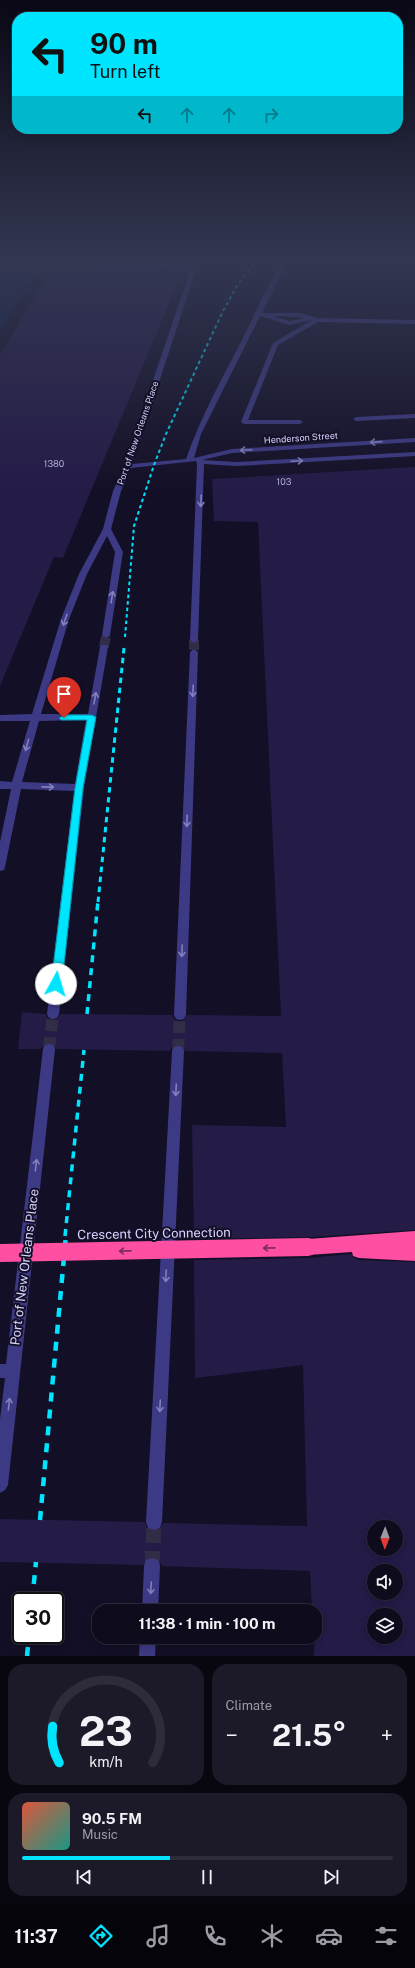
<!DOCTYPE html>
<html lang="en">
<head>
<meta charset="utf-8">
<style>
  body { margin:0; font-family:"Public Sans",sans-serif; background:#1c1929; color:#f1f3f6; height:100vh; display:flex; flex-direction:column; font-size:15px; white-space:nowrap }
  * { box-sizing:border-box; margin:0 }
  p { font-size:13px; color:#9b9ba3 }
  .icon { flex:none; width:22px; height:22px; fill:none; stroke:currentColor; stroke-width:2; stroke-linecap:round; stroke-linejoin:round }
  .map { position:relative; height:1656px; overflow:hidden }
  .details { display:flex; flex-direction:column; gap:8px; padding:8px; background:#08060f; flex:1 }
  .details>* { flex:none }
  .hud { position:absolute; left:12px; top:12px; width:391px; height:122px; border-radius:16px; box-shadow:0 2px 10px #0003,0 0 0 1px #2e2b3b; background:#00e5ff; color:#111; overflow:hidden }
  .needle { width:26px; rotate:181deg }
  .fabs { position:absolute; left:367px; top:1520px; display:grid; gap:8px }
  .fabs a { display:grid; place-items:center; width:36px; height:36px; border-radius:50%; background:#0e0b1c; box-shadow:0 2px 10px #0003,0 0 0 1px #2e2b3b; font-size:20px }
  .speed { position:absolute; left:12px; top:1592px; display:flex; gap:8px; font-size:20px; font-weight:700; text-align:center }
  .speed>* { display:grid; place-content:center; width:52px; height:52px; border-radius:50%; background:#0e0b1c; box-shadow:0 2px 10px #0003,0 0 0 1px #2e2b3b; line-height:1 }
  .speed .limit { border:2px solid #111; border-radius:6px; background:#fff; color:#111 }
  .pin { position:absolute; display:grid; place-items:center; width:34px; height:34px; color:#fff; margin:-41px -17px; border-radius:50% 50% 50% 0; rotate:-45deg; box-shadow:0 0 4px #0007 }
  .pin .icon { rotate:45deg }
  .me { position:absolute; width:44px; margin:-22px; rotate:6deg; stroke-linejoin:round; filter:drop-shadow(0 0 3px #0008) }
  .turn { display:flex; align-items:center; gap:14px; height:84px; padding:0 12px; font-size:18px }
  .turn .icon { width:52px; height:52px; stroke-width:2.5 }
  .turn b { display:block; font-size:28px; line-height:34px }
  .lanes { display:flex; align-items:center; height:38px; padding:0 12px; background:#0003; justify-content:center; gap:20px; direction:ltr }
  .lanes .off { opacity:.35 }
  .big { font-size:30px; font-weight:700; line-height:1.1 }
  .details .tile { flex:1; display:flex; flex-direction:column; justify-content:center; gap:6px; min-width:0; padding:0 14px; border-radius:16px; background:#1c1929 }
  .details .dial { align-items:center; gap:0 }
  .dial svg { height:104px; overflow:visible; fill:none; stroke:#2e2b3b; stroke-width:7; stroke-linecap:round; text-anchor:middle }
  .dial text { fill:#f1f3f6; stroke:none }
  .song { display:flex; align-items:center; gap:12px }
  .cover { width:48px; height:48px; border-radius:6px; background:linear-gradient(135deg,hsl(10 70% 55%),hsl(170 70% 35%)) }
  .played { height:4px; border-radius:2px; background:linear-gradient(90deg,#00e5ff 40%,#2e2b3b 40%) }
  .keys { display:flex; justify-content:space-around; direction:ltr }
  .heat { display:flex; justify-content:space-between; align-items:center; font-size:22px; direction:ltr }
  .details .tiles { flex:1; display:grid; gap:8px; grid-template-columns:1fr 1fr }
  .tile:last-child { grid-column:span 2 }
  .trip { position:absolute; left:92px; top:1604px; width:230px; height:40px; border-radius:16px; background:#0e0b1c; box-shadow:0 2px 10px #0003,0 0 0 1px #2e2b3b; font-weight:700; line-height:40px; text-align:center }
  .tabs { display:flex; height:64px; justify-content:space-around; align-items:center; background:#06040b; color:#9b9ba3 }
  .tabs .icon { width:28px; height:28px }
  .tabs .on { color:#00e5ff }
  .tabs b { font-size:18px; color:#f1f3f6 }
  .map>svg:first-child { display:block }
  .water { fill:#0a1f44 }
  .building { fill:#241b47; fill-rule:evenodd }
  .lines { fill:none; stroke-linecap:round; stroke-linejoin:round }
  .minor-tunnel-far3 { stroke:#312d47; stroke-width:8; stroke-dasharray:8 3.5; stroke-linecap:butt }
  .minor-tunnel-far2 { stroke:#312d47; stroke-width:10; stroke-dasharray:10 4.5; stroke-linecap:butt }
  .minor-tunnel-far1 { stroke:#312d47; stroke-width:12; stroke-dasharray:12 6; stroke-linecap:butt }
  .minor-tunnel { stroke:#312d47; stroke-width:15; stroke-dasharray:15 8; stroke-linecap:butt }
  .minor { fill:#3d3a85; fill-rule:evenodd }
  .highway { fill:#ff4fa3; fill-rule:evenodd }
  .rail-far3 { stroke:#00e5ff; stroke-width:2; stroke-dasharray:3.5 3; stroke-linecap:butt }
  .rail-far2 { stroke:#00e5ff; stroke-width:3; stroke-dasharray:5.5 4.5; stroke-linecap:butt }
  .rail-far1 { stroke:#00e5ff; stroke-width:3.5; stroke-dasharray:7 6; stroke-linecap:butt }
  .rail { stroke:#00e5ff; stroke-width:4.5; stroke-dasharray:9 8; stroke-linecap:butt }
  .highway-bridge { stroke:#ff4fa3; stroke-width:18 }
  .oneway { stroke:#837fbc }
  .oneway2 { stroke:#7d2c5e }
  .route { fill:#00e5ff; stroke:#0095a6 }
  .labels { text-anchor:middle; stroke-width:4; stroke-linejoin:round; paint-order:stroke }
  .far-street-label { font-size:9px; fill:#d9d4ff; stroke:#130f26 }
  .number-label { font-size:9px; fill:#aca6d1 }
  .near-street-label { font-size:13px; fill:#d9d4ff; stroke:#130f26 }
</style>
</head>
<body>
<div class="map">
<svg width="415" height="1656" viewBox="0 0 415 1656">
  <rect width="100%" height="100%" fill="#130f26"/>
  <path class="water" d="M0,260H47L24,292L0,330Z"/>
  <path class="building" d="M88,260L182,272L63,558L54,557L0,686V354L54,267L87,269Z
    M130,260H187L185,266Z
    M415,467V1230L311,1237L194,1239L192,1125L286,1127L282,1053L185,1051L183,1046L178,1045L173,1046L170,1051L56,1049L54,1044L49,1043L44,1044L41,1049H18L22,1012L46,1014L48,1019L53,1020L57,1019L60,1014L173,1015L175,1020L180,1021L184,1020L187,1015L281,1016L258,522L214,521L212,479Z
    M351,1254L353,1257L359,1260L415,1262V1656H314L315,1611H312L310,1571L162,1566L159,1560L152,1557L146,1559L143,1565L0,1562V1519L145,1522L147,1528L154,1531L160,1529L163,1523L307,1526L303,1365L195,1378L194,1260L308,1258ZM374,1527H396V1549H374ZM374,1571H396V1593H374ZM374,1615H396V1637H374Z"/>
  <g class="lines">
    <path class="minor-tunnel-far3" d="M106,637V635"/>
    <path class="minor-tunnel-far2" d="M194,640V652
      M104,647L106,636"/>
    <path class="minor-tunnel-far1" d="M49,1049L53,1014
      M178,1051L180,1015"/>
    <path class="minor-tunnel" d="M152,1566L154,1522"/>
    <path class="minor" d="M99,260H116L193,268L196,270L132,464L186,459C201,416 224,375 245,334C257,310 268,282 285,260H291L284,269L262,313H300L317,318L415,320V324L318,322L278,345L248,420H300L303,422L300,424H244L241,422L273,343L312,320L289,325L260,316L201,434L194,458L232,449L415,438V442L232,453L202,460L236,462L415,452V456L236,466L204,464L198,640L194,643L190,640L197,464L196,461L131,468L121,491L111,529L123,552L110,635L106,638L102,635L115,552L107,536L87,574L69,619L41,714H88L100,647L101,645H107L108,647L84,788L59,1014L57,1018L53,1019L49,1018L47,1014L74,791L21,789L5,867L4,870L0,871V842L11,789H0V781L12,782L30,721H0V715L32,714L61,619L79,574L103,529L113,491L124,466L190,271ZM280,316L305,318L289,321L275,317ZM86,720L75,784L22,782L39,721Z
      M415,414V418L356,421L353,419L356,417Z
      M194,649L198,652L186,1015L184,1019L180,1020L176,1019L174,1015L190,652Z
      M49,1044L53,1045L55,1049L8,1485L5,1490L0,1493V1419L5,1378H0V1364H6L43,1049L45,1045Z
      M178,1046L182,1047L184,1051L162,1522L160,1528L154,1530L148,1528L146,1522L172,1051L174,1047Z
      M152,1558L158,1560L160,1566L158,1611H142L144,1566L146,1560Z
      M140,1637H156L155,1656H139Z"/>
    <path class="highway" d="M415,1231V1261L359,1258L353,1256L352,1252L308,1255L302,1253L300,1247L302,1241L308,1239Z"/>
    <path class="rail-far3" d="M125,637L134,526L154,465L166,434L223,311L238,284L258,260"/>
    <path class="rail-far2" d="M98,902L124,648"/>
    <path class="rail-far1" d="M87,1014L98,901
      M65,1236L84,1050"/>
    <path class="rail" d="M40,1520L66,1235
      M32,1601L36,1562
      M27,1656L29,1635"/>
    <path class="highway-bridge" d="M0,1253L308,1247"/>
  </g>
  <defs><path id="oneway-shaft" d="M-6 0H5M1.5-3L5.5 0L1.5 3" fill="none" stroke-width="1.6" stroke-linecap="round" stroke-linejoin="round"/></defs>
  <g class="oneway">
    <use href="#oneway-shaft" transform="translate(376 442) rotate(176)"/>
    <use href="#oneway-shaft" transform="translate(246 450) rotate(177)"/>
    <use href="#oneway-shaft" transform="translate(297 461) rotate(-3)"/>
    <use href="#oneway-shaft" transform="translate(201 501) rotate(92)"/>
    <use href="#oneway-shaft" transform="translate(112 597) rotate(-82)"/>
    <use href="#oneway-shaft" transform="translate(65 620) rotate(109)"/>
    <use href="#oneway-shaft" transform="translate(193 691) rotate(92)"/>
    <use href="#oneway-shaft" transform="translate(95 698) rotate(-80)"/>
    <use href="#oneway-shaft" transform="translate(27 745) rotate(106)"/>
    <use href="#oneway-shaft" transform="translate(48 787) rotate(1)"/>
    <use href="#oneway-shaft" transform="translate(187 821) rotate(92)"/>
    <use href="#oneway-shaft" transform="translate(182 951) rotate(92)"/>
    <use href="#oneway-shaft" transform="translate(176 1090) rotate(93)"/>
    <use href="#oneway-shaft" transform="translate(36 1165) rotate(-83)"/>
    <use href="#oneway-shaft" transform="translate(166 1276) rotate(93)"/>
    <use href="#oneway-shaft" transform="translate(9 1404) rotate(-84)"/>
    <use href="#oneway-shaft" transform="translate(160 1406) rotate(93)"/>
    <use href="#oneway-shaft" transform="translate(151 1588) rotate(93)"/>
  </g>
  <g class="oneway2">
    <use href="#oneway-shaft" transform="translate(269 1248) rotate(179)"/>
    <use href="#oneway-shaft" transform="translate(125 1251) rotate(179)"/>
  </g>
  <linearGradient id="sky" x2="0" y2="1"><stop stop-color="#0a0815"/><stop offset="0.53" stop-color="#333752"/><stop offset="1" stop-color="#333752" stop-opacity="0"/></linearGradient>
  <rect width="415" height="492" fill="url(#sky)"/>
  <path class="route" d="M64,715H92L96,717L83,788L62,984L56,988L51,984L75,788L87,720H61L59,718Z"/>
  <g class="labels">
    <g class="far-street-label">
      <text transform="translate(138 433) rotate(-71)" y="3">Port of New Orleans Place</text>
      <text transform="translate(301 438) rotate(-4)" y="3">Henderson Street</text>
    </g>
    <g class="number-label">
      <text x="54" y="467">1380</text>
      <text x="284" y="485">103</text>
    </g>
    <g class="near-street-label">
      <text transform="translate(154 1233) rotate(-1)" y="5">Crescent City Connection</text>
      <text transform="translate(24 1267) rotate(-83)" y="5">Port of New Orleans Place</text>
    </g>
  </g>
</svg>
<div class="fabs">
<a><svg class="needle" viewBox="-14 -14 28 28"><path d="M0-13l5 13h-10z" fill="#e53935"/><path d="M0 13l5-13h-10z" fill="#9b9ba3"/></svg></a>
<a><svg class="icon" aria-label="sound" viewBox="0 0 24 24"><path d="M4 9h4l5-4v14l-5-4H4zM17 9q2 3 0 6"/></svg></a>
<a><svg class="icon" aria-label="layers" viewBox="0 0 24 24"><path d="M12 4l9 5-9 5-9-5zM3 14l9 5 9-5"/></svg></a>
</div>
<div class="speed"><div class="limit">30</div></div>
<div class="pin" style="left:64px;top:718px;background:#d93025"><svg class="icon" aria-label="arrive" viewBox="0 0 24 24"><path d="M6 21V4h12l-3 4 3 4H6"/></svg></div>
<svg class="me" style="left:56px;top:984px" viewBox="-20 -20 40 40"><circle r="19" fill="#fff"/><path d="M0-13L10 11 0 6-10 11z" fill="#00e5ff"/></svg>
<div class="trip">11:38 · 1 min · 100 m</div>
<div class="hud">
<div class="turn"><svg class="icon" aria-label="left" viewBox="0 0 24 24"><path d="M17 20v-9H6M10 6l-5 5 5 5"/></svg><div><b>90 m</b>Turn left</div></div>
<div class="lanes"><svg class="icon" aria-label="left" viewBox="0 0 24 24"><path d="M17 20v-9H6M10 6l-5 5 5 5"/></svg><svg class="icon off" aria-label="ahead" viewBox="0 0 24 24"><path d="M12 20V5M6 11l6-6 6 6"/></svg><svg class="icon off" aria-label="ahead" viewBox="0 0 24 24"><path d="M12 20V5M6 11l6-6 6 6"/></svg><svg class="icon off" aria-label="right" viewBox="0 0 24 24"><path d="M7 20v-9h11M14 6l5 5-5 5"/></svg></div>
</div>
</div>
<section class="details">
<div class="tiles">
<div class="tile dial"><svg viewBox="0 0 100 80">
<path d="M14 69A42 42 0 1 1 86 69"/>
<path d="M14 69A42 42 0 0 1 9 41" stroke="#00e5ff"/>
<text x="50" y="56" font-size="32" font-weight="700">23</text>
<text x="50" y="72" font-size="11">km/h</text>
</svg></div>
<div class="tile"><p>Climate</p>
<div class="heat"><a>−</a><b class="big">21.5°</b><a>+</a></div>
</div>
<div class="tile">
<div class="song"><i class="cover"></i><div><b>90.5 FM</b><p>Music</p></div></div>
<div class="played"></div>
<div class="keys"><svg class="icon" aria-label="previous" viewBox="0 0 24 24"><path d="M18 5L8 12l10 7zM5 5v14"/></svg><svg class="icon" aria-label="pause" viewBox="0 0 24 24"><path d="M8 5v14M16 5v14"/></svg><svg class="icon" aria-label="next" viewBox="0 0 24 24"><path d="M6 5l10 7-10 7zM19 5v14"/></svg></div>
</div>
</div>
</section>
<nav class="tabs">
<b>11:37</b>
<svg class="icon on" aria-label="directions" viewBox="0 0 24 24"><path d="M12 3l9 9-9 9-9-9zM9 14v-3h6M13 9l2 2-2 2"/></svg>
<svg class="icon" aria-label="music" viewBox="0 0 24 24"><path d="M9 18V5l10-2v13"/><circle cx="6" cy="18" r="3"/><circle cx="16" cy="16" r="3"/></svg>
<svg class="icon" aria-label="phone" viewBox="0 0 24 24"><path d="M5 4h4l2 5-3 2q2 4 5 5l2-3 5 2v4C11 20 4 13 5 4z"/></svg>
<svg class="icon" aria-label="climate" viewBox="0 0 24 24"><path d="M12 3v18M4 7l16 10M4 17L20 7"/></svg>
<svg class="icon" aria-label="car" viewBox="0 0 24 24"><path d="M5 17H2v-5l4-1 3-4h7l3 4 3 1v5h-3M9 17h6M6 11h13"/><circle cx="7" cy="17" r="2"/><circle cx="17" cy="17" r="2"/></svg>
<svg class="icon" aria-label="filters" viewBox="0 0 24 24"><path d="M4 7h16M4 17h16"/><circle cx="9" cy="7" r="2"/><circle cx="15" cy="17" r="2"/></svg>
</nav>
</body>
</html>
